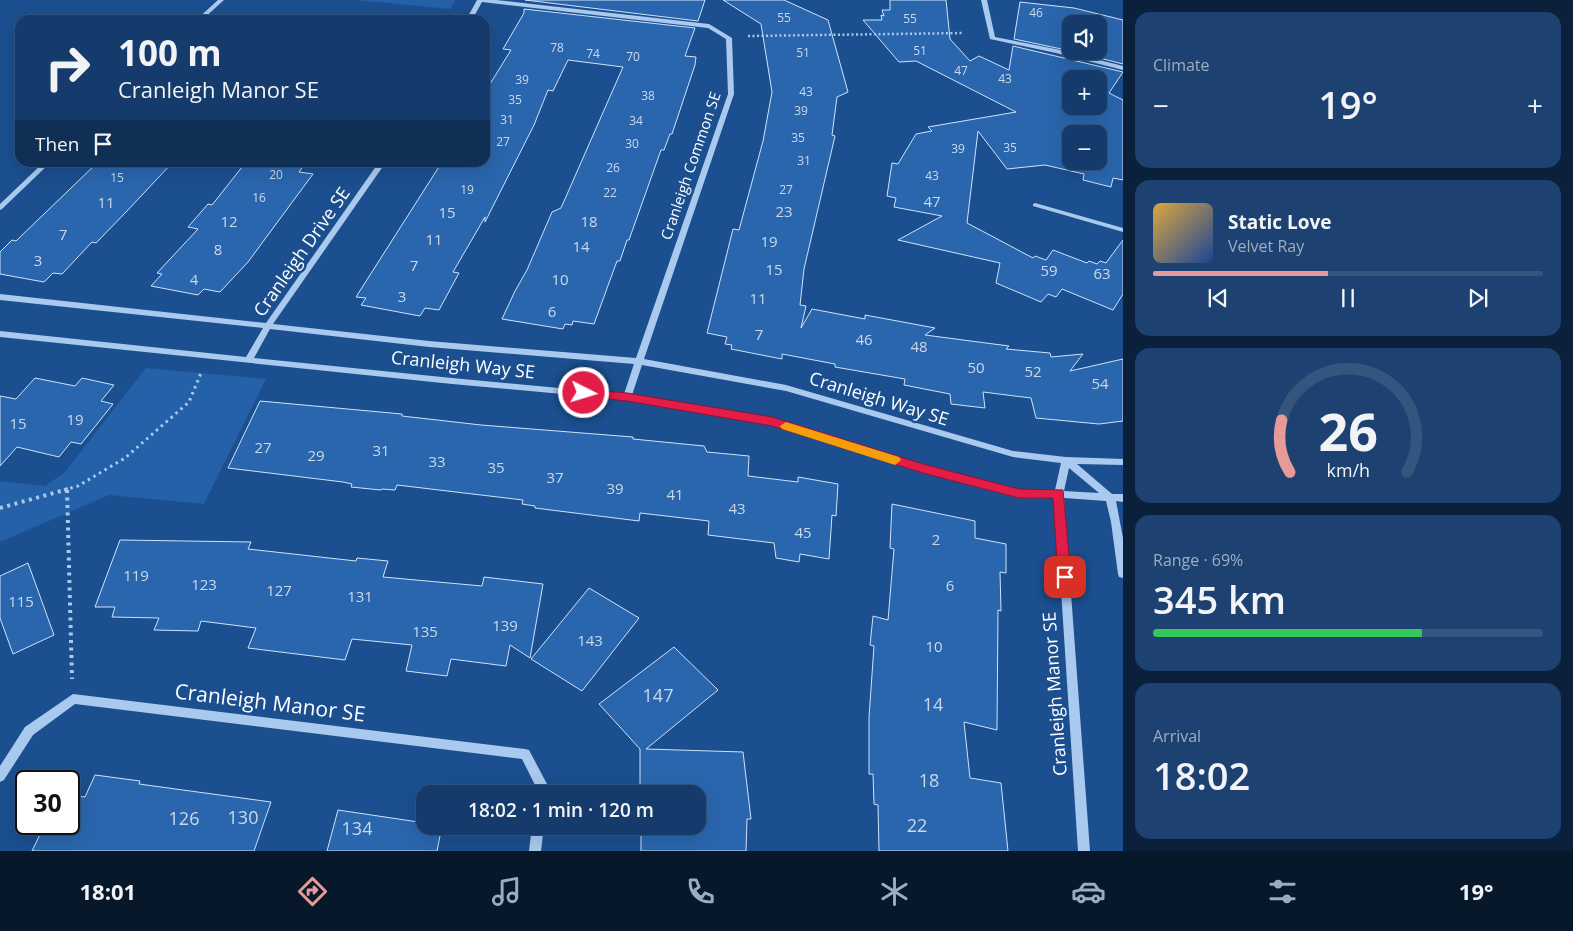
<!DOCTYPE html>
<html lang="en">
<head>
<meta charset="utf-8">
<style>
  body { margin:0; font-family:"Open Sans",sans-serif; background:#1d4271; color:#f1f3f6; height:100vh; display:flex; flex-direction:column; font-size:19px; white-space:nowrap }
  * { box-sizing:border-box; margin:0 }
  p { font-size:16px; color:#9dadc1 }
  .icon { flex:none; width:28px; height:28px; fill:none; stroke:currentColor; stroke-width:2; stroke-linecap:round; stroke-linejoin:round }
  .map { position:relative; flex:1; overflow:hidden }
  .drawer { display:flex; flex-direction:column; gap:12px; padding:12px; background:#0b203b; width:450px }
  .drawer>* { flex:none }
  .hud { position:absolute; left:15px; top:15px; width:475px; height:152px; border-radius:15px; box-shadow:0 5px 20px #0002,0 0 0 1px #33557e; background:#143b6b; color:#f1f3f6; overflow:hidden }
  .tools { position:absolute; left:1062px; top:15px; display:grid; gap:10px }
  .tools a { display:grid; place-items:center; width:45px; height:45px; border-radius:10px; background:#143b6b; box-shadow:0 5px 20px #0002,0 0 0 1px #33557e; font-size:25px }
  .speed { position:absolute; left:15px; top:770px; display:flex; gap:10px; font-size:25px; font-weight:700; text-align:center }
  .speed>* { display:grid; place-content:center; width:65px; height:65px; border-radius:50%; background:#143b6b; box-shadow:0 5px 20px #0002,0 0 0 1px #33557e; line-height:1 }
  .speed .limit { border:2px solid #111; border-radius:8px; background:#fff; color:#111 }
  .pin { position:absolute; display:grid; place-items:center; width:42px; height:42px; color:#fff; margin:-21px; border-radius:10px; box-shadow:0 2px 8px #0006 }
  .me { position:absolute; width:55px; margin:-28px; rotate:95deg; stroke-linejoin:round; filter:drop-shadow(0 0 4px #0008) }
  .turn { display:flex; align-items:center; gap:18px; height:105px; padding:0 20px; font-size:22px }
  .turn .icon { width:65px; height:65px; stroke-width:2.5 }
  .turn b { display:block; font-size:35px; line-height:42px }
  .then { display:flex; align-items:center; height:48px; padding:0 20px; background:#0003; gap:10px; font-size:19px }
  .big { font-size:38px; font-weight:600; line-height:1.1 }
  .drawer .card { flex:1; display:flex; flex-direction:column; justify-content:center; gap:8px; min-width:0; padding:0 18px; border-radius:15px; background:#1d4271 }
  .drawer .dial { align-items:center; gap:0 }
  .dial svg { height:130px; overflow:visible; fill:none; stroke:#33557e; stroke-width:7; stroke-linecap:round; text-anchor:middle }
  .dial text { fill:#f1f3f6; stroke:none }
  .song { display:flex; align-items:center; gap:15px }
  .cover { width:60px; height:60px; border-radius:8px; background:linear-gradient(135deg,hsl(40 70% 55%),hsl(220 70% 35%)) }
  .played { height:5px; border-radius:2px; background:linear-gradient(90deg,#e69b98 45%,#33557e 45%) }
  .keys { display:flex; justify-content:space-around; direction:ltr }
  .heat { display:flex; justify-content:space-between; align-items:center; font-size:28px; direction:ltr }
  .charge { height:8px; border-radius:4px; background:linear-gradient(90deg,#34c759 69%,#33557e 0) }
  .trip { position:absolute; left:416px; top:785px; width:290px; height:50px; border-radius:15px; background:#143b6b; box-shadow:0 5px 20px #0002,0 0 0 1px #33557e; font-weight:600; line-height:50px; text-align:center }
  .menu { display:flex; height:80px; justify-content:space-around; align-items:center; background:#08182b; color:#9dadc1 }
  .menu .icon { width:35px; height:35px }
  .menu .current { color:#e69b98 }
  .menu b { font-size:22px; color:#f1f3f6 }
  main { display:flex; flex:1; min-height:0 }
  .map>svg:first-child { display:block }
  .green { fill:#2461a8 }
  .building { fill:#2a66ad; stroke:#cfe3fa; fill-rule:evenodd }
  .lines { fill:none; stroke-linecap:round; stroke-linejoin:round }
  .path-far2 { stroke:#a9c9ee; stroke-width:2.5; stroke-dasharray:2 2.5; stroke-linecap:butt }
  .path-far1 { stroke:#a9c9ee; stroke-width:3; stroke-dasharray:2.5 4; stroke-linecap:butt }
  .path { stroke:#a9c9ee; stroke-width:4; stroke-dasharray:3 4.5; stroke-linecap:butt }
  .minor { fill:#a9c9ee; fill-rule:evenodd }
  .route { fill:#e11d48; stroke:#92132f }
  .slow { fill:#f59e0b }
  .labels { text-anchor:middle; stroke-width:5; stroke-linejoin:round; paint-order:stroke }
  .far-number-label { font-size:12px; fill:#cad9ea }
  .far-street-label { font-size:15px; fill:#fff; stroke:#1b4f8f }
  .number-label { font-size:15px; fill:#cad9ea }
  .street-label { font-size:18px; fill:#fff; stroke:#1b4f8f }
  .near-number-label { font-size:18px; fill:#cad9ea }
  .near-street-label { font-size:21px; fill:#fff; stroke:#1b4f8f }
</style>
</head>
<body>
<main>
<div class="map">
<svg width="1123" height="851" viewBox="0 0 1123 851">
  <rect width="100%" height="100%" fill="#1b4f8f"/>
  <path class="green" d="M356,0H455L450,9Z
    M146,368L266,379L204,504L109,495L0,542V481L45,486L65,472Z"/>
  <path class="building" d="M525,0H705L698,21Z
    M723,0H784L828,20L848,92L837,97L832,135L835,136L804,269L800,305L806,306L801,328L812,309L865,319V315L935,328L925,335L1009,346L1006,349L1050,353L1051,357L1083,354L1070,371L1123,359V421L1099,424L1036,418L1031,398L983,392L985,408L951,404L950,394L904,385L905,379L835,367V364L782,354V359L731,349L732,345L725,344L727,337L707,333L733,229L739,230L763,141L772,92L761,24Z
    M890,0H946L950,39L970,61L979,56L1009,70L1013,46L1123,72L1109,93L1123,100V180L1113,178L1111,187L1083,180L1084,174L1045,165L1007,169L978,131L967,223L1033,258L1035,256L1046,260L1053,250L1087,263L1089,261L1097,264L1100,261L1106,263L1123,240V294L1113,310L1062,289L1056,297L1048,294L1041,302L996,283L1000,263L898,240L942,216L894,207L896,198L887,196L892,163L898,164L916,134L932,131L928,127L1016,112L916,61L899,62L863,20H882L881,15L884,16L882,10H890ZM1071,79H1099V106H1071ZM1071,134H1099V161H1071Z
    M1020,2L1074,8L1123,20V64L1072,51H1099V24H1071V51L1014,39Z
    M524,9L695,28L685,56L696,57L695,65L672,134H670L664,150H661L629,240H627L620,261H617L594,324L573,321L572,325L565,324L563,329L502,319L515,291L527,270L552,212L561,208L623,67L568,60L553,91L548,90L534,125L485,222V217L453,272L459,273L439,310L425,308L420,316L361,305L366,298L356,297L442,162H485V92L511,50L503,49L524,13Z
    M98,162H173L127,211L96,243L92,242L62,274L53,273L44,282L0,274V252L12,240L16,241Z
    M246,162H306L299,172L313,174L248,262L220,292L204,289L198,295L151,286L162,274L157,273L198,229L188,227L208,204L212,205Z
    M35,378L75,386L82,378L114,385L101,401L113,404L81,444L71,442L59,457L17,447L0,466V396L16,399Z
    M260,401L402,414V416L481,425L633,437V439L704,446L707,452L749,456L748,476L798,482V477L838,484L836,516L832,515L829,559L800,554L799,562L776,558L774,543L708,535L709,521L640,513L639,521L535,508V506L522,504L523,500L397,485L395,490L382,489L381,490L351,487L352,484L343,482L228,468Z
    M892,504L975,521V538L1006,544V573L1000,572L1001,611L998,610L997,730L964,722L970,778L1001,783L1008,851H879L878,805L874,804L873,774H869V717L874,646L870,645L873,616L888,620L894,549L890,548Z
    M120,540L251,542L248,549L356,561L357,558L388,561L383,577L482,586L484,577L543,584L530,658L510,645L506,666L451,659L447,676L406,671L412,645L352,639L345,660L248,648L256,628L201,621L198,631L154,630L159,618L112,617L115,607H95Z
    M28,563L54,635L13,654L0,618V576Z
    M589,588L639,618L582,691L531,659Z
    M674,647L718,690L646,749L743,752L751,819H747L746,851H641V826H698V794H640V749L599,704Z
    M95,775L140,781L139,784L271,802L254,851H32L45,824H69V795L85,797Z
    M338,810L425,823V826H442L437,851H327Z"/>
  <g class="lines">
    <path class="path-far2" d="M748,36L964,33"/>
    <path class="path-far1" d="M64,490L78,486L125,458L189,402L201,373"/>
    <path class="path" d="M67,490L72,679
      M0,508L68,489"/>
    <path class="minor" d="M218,0H224L202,20H196Z
      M477,0H496L709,24L732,38L734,94L644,359L786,385L1013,451L1066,457L1123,459V465L1077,464L1112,494H1123V502L1116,501L1123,538V578L1119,577L1118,574L1111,522L1106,501L1064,498L1090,851H1078L1055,498H1019L923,472L772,425L627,400L452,384L0,337V331L246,357L263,328L0,300V294L266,323L379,162H386L273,324L429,341L636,358L728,94L726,39L708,28L482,2L472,20H466ZM270,329L429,347L634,364L624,394L452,378L254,358ZM642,365L786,391L1013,457L1061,463L1055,490H1019L923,466L772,419L632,395ZM1069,468L1099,493L1064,491Z
      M981,0H987L995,37L1056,49L1123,66V70L1056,53L990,39Z
      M44,162H51L2,209L0,210V204Z
      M1035,203L1123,228V232L1033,206V204Z
      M73,694L525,749L529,750L547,784L549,788L548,794H536L537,789L522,759L75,704L33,735L4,780L0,782V766L25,727Z
      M532,826H544L541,851H529Z"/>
  </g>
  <path class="route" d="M584,389L627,393L772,417L923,464L1019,489L1063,490L1071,577L1065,582L1058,577L1053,498H1019L923,473L772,426L627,401L580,396L578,393Z"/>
  <path class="slow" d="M786,422L899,457L901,460L895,465L782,429L780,426Z"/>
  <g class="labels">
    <g class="far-number-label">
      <text x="1036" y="17">46</text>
      <text x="784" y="22">55</text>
      <text x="910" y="23">55</text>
      <text x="557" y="52">78</text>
      <text x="920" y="55">51</text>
      <text x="803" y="57">51</text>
      <text x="593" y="58">74</text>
      <text x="633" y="61">70</text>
      <text x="961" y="75">47</text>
      <text x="1005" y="83">43</text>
      <text x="522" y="84">39</text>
      <text x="806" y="96">43</text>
      <text x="648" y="100">38</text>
      <text x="515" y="104">35</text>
      <text x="801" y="115">39</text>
      <text x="507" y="124">31</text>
      <text x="636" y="125">34</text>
      <text x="798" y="142">35</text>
      <text x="503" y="146">27</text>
      <text x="632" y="148">30</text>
      <text x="1010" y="152">35</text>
      <text x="958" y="153">39</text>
      <text x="804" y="165">31</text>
      <text x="613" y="172">26</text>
      <text x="276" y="179">20</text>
      <text x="932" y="180">43</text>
      <text x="117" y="182">15</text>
      <text x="467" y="194">19</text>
      <text x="786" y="194">27</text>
      <text x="610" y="197">22</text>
      <text x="259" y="202">16</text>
    </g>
    <g class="far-street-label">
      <text transform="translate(691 166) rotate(-71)" y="5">Cranleigh Common SE</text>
    </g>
    <g class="number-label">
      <text x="932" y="207">47</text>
      <text x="106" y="208">11</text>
      <text x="784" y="217">23</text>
      <text x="447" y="218">15</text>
      <text x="229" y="227">12</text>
      <text x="589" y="227">18</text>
      <text x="63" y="240">7</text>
      <text x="434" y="245">11</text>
      <text x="769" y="247">19</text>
      <text x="581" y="252">14</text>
      <text x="218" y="255">8</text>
      <text x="38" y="266">3</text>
      <text x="414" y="271">7</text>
      <text x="774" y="275">15</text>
      <text x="1049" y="276">59</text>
      <text x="1102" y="279">63</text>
      <text x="194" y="285">4</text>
      <text x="560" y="285">10</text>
      <text x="402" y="302">3</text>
      <text x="758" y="304">11</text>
      <text x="552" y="317">6</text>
      <text x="759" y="340">7</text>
      <text x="864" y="345">46</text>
      <text x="919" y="352">48</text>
      <text x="976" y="373">50</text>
      <text x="1033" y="377">52</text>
      <text x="1100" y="389">54</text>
      <text x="75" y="425">19</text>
      <text x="18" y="429">15</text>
      <text x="263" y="453">27</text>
      <text x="381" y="456">31</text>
      <text x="316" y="461">29</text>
      <text x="437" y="467">33</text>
      <text x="496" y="473">35</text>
      <text x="555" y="483">37</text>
      <text x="615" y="494">39</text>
      <text x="675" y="500">41</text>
      <text x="737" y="514">43</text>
      <text x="803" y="538">45</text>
      <text x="936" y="545">2</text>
      <text x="136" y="581">119</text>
      <text x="204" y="590">123</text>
      <text x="950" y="591">6</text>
      <text x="279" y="596">127</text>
      <text x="360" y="602">131</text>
      <text x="21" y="607">115</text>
      <text x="505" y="631">139</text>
      <text x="425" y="637">135</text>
      <text x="590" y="646">143</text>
      <text x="934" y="652">10</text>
    </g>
    <g class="street-label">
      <text transform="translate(302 252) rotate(-55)" y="6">Cranleigh Drive SE</text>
      <text transform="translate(463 365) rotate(6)" y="6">Cranleigh Way SE</text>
      <text transform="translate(879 399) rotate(17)" y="6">Cranleigh Way SE</text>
      <text transform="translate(1055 694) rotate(-94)" y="6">Cranleigh Manor SE</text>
    </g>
    <g class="near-number-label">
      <text x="658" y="702">147</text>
      <text x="933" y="711">14</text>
      <text x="929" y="787">18</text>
      <text x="243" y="824">130</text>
      <text x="184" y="825">126</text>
      <text x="917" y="832">22</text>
      <text x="357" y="835">134</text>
    </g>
    <g class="near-street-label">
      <text transform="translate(270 703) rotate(7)" y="7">Cranleigh Manor SE</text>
    </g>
  </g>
</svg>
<div class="tools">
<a><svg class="icon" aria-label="sound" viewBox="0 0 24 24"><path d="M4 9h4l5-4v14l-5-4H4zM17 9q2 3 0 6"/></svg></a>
<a>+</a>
<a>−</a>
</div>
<div class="speed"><div class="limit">30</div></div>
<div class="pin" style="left:1065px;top:577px;background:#d93025"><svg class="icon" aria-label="arrive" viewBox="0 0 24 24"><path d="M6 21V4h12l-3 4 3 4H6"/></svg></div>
<svg class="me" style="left:584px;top:393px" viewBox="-20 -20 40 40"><circle r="17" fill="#e11d48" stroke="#fff" stroke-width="3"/><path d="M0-11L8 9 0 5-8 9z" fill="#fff"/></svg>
<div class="trip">18:02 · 1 min · 120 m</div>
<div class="hud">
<div class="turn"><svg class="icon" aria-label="right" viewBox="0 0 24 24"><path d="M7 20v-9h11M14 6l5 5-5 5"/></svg><div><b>100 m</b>Cranleigh Manor SE</div></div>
<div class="then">Then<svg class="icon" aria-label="arrive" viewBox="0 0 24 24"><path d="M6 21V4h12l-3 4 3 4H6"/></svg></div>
</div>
</div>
<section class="drawer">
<div class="card"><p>Climate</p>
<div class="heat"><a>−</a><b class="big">19°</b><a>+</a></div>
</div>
<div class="card">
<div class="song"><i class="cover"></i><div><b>Static Love</b><p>Velvet Ray</p></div></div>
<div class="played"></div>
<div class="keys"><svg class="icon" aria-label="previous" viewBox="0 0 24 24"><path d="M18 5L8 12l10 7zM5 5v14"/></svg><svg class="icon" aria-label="pause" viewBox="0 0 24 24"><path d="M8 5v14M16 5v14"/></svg><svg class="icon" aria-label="next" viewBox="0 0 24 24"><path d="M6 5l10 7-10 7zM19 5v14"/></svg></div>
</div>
<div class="card dial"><svg viewBox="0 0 100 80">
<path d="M14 69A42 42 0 1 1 86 69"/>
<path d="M14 69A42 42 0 0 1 9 37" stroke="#e69b98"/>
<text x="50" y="56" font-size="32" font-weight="700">26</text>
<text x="50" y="72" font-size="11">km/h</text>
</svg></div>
<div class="card"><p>Range · 69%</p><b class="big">345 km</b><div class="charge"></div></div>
<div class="card"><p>Arrival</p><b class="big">18:02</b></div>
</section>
</main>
<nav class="menu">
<b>18:01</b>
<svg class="icon current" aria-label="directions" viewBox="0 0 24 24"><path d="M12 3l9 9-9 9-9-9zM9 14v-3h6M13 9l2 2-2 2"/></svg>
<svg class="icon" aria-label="music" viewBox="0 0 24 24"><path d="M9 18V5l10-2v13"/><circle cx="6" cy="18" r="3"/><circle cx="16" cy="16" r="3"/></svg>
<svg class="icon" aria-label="phone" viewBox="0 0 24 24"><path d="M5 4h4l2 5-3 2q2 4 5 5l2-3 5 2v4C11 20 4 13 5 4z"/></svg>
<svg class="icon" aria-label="climate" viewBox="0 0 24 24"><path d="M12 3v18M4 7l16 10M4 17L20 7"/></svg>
<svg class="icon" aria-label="car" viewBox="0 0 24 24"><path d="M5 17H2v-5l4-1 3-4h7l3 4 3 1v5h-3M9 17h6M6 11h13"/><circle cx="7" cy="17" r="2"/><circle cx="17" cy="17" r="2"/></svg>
<svg class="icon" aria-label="filters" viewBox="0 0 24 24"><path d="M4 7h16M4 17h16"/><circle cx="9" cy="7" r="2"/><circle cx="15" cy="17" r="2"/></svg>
<b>19°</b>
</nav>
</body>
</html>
